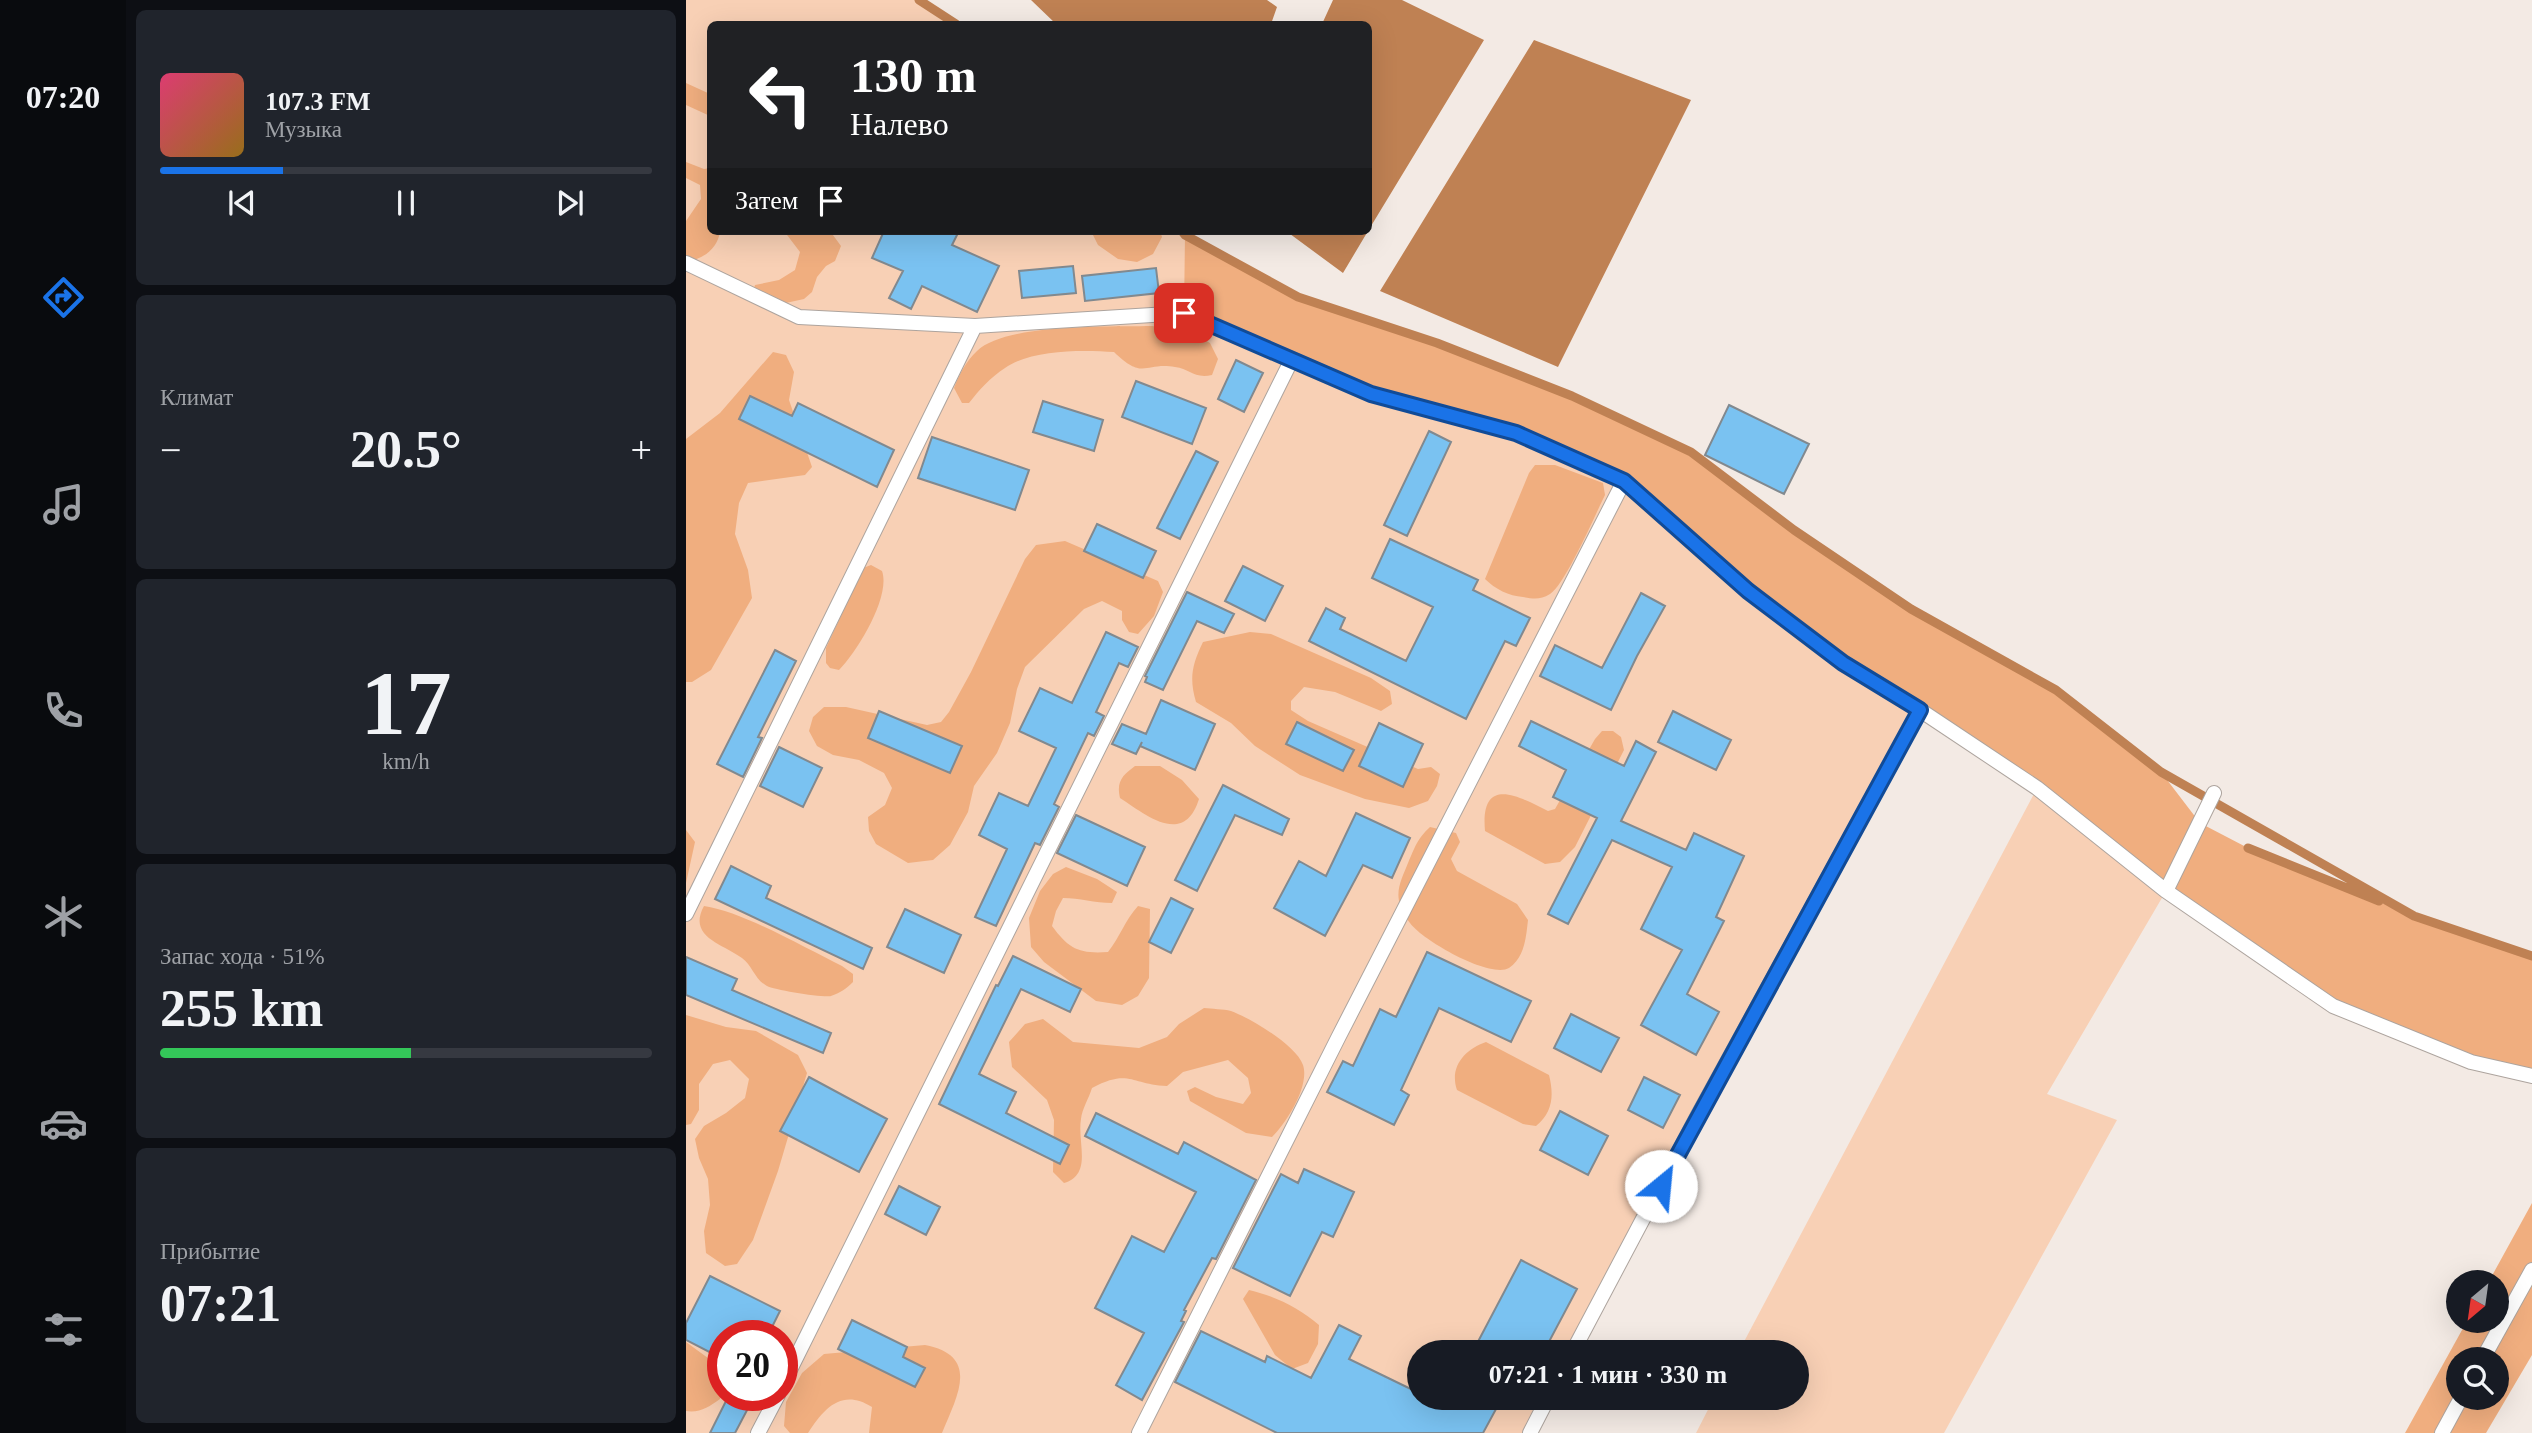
<!DOCTYPE html>
<html lang="ru">
<head>
<meta charset="utf-8">
<style>
  body { margin:0; font-family:Georgia,serif; background:#20242c; color:#f1f3f6; height:100vh; display:flex; flex-direction:column; font-size:26px; white-space:nowrap }
  * { box-sizing:border-box; margin:0 }
  p { font-size:23px; color:#9ea1a6 }
  .icon { flex:none; width:38px; height:38px; fill:none; stroke:currentColor; stroke-width:2; stroke-linecap:round; stroke-linejoin:round }
  .map { position:relative; flex:1; overflow:hidden }
  .panel { display:flex; flex-direction:column; gap:10px; padding:10px; background:#0d0f14; width:560px }
  .panel>* { flex:none }
  .hud { position:absolute; left:21px; top:21px; width:665px; height:214px; border-radius:10px; box-shadow:0 7px 28px #0002; background:#202124; color:#fff; overflow:hidden }
  .needle { width:46px; rotate:209deg }
  .buttons { position:absolute; left:1760px; top:1270px; display:grid; gap:14px }
  .buttons a { display:grid; place-items:center; width:63px; height:63px; border-radius:50%; background:#171b24; box-shadow:0 7px 28px #0002; font-size:35px }
  .speed { position:absolute; left:21px; top:1320px; display:flex; gap:14px; font-size:35px; font-weight:700; text-align:center }
  .speed>* { display:grid; place-content:center; width:91px; height:91px; border-radius:50%; background:#171b24; box-shadow:0 7px 28px #0002; line-height:1 }
  .speed .limit { border:10px solid #d22; background:#fff; color:#111 }
  .pin { position:absolute; display:grid; place-items:center; width:60px; height:60px; color:#fff; margin:-30px; border-radius:14px; box-shadow:0 4px 10px #0006 }
  .me { position:absolute; width:77px; margin:-38px; rotate:28deg; stroke-linejoin:round; filter:drop-shadow(0 0 5px #0008) }
  .turn { display:flex; align-items:center; gap:24px; height:147px; padding:0 28px; font-size:32px }
  .turn .icon { width:91px; height:91px; stroke-width:2.5 }
  .turn b { display:block; font-size:49px; line-height:60px }
  .then { display:flex; align-items:center; height:66px; padding:0 28px; background:#0003; gap:14px; font-size:26px }
  .big { font-size:52px; font-weight:600; line-height:1.1 }
  .panel .tile { flex:1; display:flex; flex-direction:column; justify-content:center; gap:10px; min-width:0; padding:0 24px; border-radius:10px; background:#20242c }
  .panel .dial { align-items:center; gap:0 }
  .dial b { font-size:91px; line-height:1 }
  .song { display:flex; align-items:center; gap:21px }
  .cover { width:84px; height:84px; border-radius:10px; background:linear-gradient(135deg,hsl(340 70% 55%),hsl(40 70% 35%)) }
  .played { height:7px; border-radius:4px; background:linear-gradient(90deg,#1a73e8 25%,#363941 25%) }
  .keys { display:flex; justify-content:space-around; direction:ltr }
  .heat { display:flex; justify-content:space-between; align-items:center; font-size:38px; direction:ltr }
  .charge { height:10px; border-radius:5px; background:linear-gradient(90deg,#34c759 51%,#363941 0) }
  .trip { position:absolute; left:721px; top:1340px; width:402px; height:70px; border-radius:35px; background:#171b24; box-shadow:0 7px 28px #0002; font-weight:600; line-height:70px; text-align:center }
  main { display:flex; flex:1; min-height:0 }
  .dock { display:flex; flex-direction:column; width:126px; justify-content:space-around; align-items:center; background:#090b0e; color:#9ea1a6 }
  .dock .icon { width:49px; height:49px }
  .dock .current { color:#1a73e8 }
  .dock b { font-size:32px; color:#f1f3f6 }
  .map>svg:first-child { display:block }
  .green { fill:#f8d0b5; fill-rule:evenodd }
  .forest { fill:#f0ae7f; fill-rule:evenodd }
  .water { fill:#bf8153 }
  .lines { fill:none; stroke-linecap:round; stroke-linejoin:round }
  .stream { stroke:#bf8153; stroke-width:9 }
  .building { fill:#7ac2f1; stroke:#81898f; stroke-width:2 }
  .service-casing { stroke:#ada49e; stroke-width:16 }
  .service { stroke:#fff; stroke-width:14 }
  .route-casing { stroke:#114b97; stroke-width:18 }
  .route { stroke:#1a73e8; stroke-width:12 }
</style>
</head>
<body>
<main>
<nav class="dock">
<b>07:20</b>
<svg class="icon current" aria-label="directions" viewBox="0 0 24 24"><path d="M12 3l9 9-9 9-9-9zM9 14v-3h6M13 9l2 2-2 2"/></svg>
<svg class="icon" aria-label="music" viewBox="0 0 24 24"><path d="M9 18V5l10-2v13"/><circle cx="6" cy="18" r="3"/><circle cx="16" cy="16" r="3"/></svg>
<svg class="icon" aria-label="phone" viewBox="0 0 24 24"><path d="M5 4h4l2 5-3 2q2 4 5 5l2-3 5 2v4C11 20 4 13 5 4z"/></svg>
<svg class="icon" aria-label="climate" viewBox="0 0 24 24"><path d="M12 3v18M4 7l16 10M4 17L20 7"/></svg>
<svg class="icon" aria-label="car" viewBox="0 0 24 24"><path d="M5 17H2v-5l4-1 3-4h7l3 4 3 1v5h-3M9 17h6M6 11h13"/><circle cx="7" cy="17" r="2"/><circle cx="17" cy="17" r="2"/></svg>
<svg class="icon" aria-label="filters" viewBox="0 0 24 24"><path d="M4 7h16M4 17h16"/><circle cx="9" cy="7" r="2"/><circle cx="15" cy="17" r="2"/></svg>
</nav>
<section class="panel">
<div class="tile">
<div class="song"><i class="cover"></i><div><b>107.3 FM</b><p>Музыка</p></div></div>
<div class="played"></div>
<div class="keys"><svg class="icon" aria-label="previous" viewBox="0 0 24 24"><path d="M18 5L8 12l10 7zM5 5v14"/></svg><svg class="icon" aria-label="pause" viewBox="0 0 24 24"><path d="M8 5v14M16 5v14"/></svg><svg class="icon" aria-label="next" viewBox="0 0 24 24"><path d="M6 5l10 7-10 7zM19 5v14"/></svg></div>
</div>
<div class="tile"><p>Климат</p>
<div class="heat"><a>−</a><b class="big">20.5°</b><a>+</a></div>
</div>
<div class="tile dial"><b>17</b><p>km/h</p></div>
<div class="tile"><p>Запас хода · 51%</p><b class="big">255 km</b><div class="charge"></div></div>
<div class="tile"><p>Прибытие</p><b class="big">07:21</b></div>
</section>
<div class="map">
<svg width="1846" height="1433" viewBox="0 0 1846 1433">
  <rect width="100%" height="100%" fill="#f3eae4"/>
  <path class="green" d="M0,0H233L270,24H24V231H496L829,433L938,481L1234,710L886,1353H733V1398H862L844,1433H0ZM37,1335H96V1395H37Z
    M1351,788L1480,891L1361,1094L1431,1120L1258,1433H1010L1028,1398H1111V1353H1052Z"/>
  <path class="forest" d="M0,83L24,94V116L0,105Z
    M0,162L18,169L24,168V231H34C32,249 17,259 0,262V221L15,199L14,185L0,178Z
    M98,231H144L155,246L149,261L140,266L131,277L126,292L118,299L86,306L67,292L69,285L93,280L109,270L114,252Z
    M405,231H474L476,237L467,254L451,262L432,259L412,245Z
    M499,235L612,297L751,343L886,396L1005,452L1108,530L1225,609L1370,690L1475,772L1514,823L1562,848L1728,916L1846,956V1076L1647,1006L1351,788L1157,663L938,481L829,433L685,394L498,313Z
    M466,326L505,332L524,343L532,359L526,375C508,379 504,369 489,367C458,362 458,381 428,352C397,350 346,349 319,368C305,377 293,390 283,403H276L268,388C273,375 280,361 291,351C320,323 425,327 466,326Z
    M87,352L100,355L108,372L103,400L126,467L119,475L62,483L53,503L49,534L62,570L66,598L25,670L6,682H0V439L34,413Z
    M849,465H869L917,483L919,495C909,515 879,585 864,594C854,600 848,599 837,597C823,596 809,589 799,579L843,473Z
    M379,541L472,581L477,592L468,616L452,634L443,632L436,620V611L416,601L398,609L339,667L331,689L324,723L311,753L288,786L282,812L264,845L247,860L222,863L190,844L183,831L182,817L199,805L206,788L198,773L173,760L147,755L131,746L123,731L127,717L138,707H160L241,725L255,722L263,712L285,672L339,559L350,545Z
    M185,565L196,571C205,596 172,651 153,670L144,668L140,663V648L177,568Z
    M564,632L585,634L685,678L704,691L706,704L695,711L649,692L618,687L605,701V710L622,721L732,769L745,767L754,774L751,786L742,801L723,808L679,799L614,775L569,746L545,723L510,702C503,678 506,665 517,642Z
    M916,731H927L935,737L938,750L889,847L874,862L859,864L799,831C794,775 832,796 862,811L869,809L909,739Z
    M449,766H474L496,780L513,799C498,847 460,815 434,798C430,781 437,775 449,766Z
    M744,827L770,833L774,842L765,859L771,871L831,904L842,920C840,937 839,957 823,968C804,979 736,940 724,923C720,918 716,910 714,904C709,890 717,876 722,863C729,847 731,839 744,827Z
    M0,830L9,842L0,883Z
    M380,867L411,879L431,892L426,903C409,903 393,898 377,898L370,911L366,926C383,949 393,954 422,952C434,937 439,920 452,906L464,909L463,978L452,996L436,1005L410,1001L358,962L345,947L343,918L354,891L367,874Z
    M18,906C58,912 119,948 156,966L167,974V982C160,989 154,993 145,996C138,998 88,990 81,986C69,980 66,965 56,958C37,944 1,937 18,906Z
    M518,1008C526,1009 537,1009 545,1011C564,1018 610,1045 617,1065C624,1086 600,1123 586,1137L560,1133L504,1101L501,1091L509,1087L530,1097L557,1104L565,1093L562,1078L542,1060L497,1072L481,1086C445,1085 444,1068 406,1088C403,1098 396,1109 395,1119C391,1143 407,1174 378,1183L367,1172L368,1120L361,1100L326,1067L323,1042L339,1024L357,1019L387,1042L453,1048L481,1037L493,1024Z
    M0,1015L40,1027L70,1031L112,1055L121,1073L92,1171L67,1240L51,1264L39,1266L20,1253L18,1231L24,1205L22,1179L13,1158L9,1139L18,1126L40,1113L59,1098L63,1079L44,1060L27,1064L13,1084V1110L5,1124L0,1125Z
    M800,1042L863,1075C868,1095 867,1112 850,1126L837,1124L771,1090C763,1067 779,1049 800,1042Z
    M1846,1203V1355L1800,1433H1719L1781,1321H1811V1283H1802ZM1773,1360H1811V1398H1773Z
    M563,1290C589,1296 613,1308 633,1325L632,1344L622,1363L606,1369L589,1355L557,1299Z
    M0,1342L37,1369L34,1399C23,1407 14,1413 0,1411Z
    M239,1345C295,1356 271,1396 256,1433H183L186,1407C156,1388 138,1408 122,1433H104L98,1426L100,1402L116,1373L138,1354Z"/>
  <path class="water" d="M345,0H581L591,7L585,24H370Z
    M647,0H716L798,40L682,231V24H636Z
    M848,40L1005,100L872,367L694,291Z
    M600,231H682L657,273Z"/>
  <g class="lines">
    <path class="stream" d="M233,0L270,24
      M496,231L499,235L612,297L751,343L886,396L1005,452L1108,530L1225,609L1370,690L1475,772L1728,916L1846,956
      M1562,848L1693,901"/>
  </g>
  <path class="building" d="M198,231H273L266,245L313,266L291,312L236,286L225,309L203,298L217,271L186,258Z
    M387,266L390,293L336,298L333,271Z
    M470,268L473,293L399,301L396,276Z
    M550,360L577,373L558,412L532,399Z
    M450,381L520,408L506,444L436,417Z
    M64,396L106,416L112,403L208,450L191,487L53,419Z
    M357,401L417,420L408,451L347,432Z
    M1043,405L1123,444L1098,494L1019,455Z
    M743,431L765,442L721,536L698,525Z
    M246,437L343,470L329,510L232,478Z
    M510,451L532,462L494,539L471,528Z
    M411,524L470,551L457,578L398,551Z
    M704,539L792,580L787,590L844,618L830,646L819,641L780,719L623,641L640,608L659,618L654,629L720,661L747,607L686,578Z
    M557,566L597,586L579,621L539,601Z
    M501,592L548,614L538,633L511,621L477,690L459,682L461,677L459,676Z
    M955,593L979,606L951,656L925,710L854,676L869,645L916,668Z
    M420,632L452,647L442,667L433,663L410,712L418,716L408,736L402,733L368,804L373,807L354,845L349,843L310,926L289,917L321,849L293,835L313,793L342,806L370,748L333,731L354,688L386,703Z
    M89,650L110,661L72,737L76,738L57,777L31,764Z
    M475,700L529,724L509,770L454,746L456,742L450,754L426,744L436,724L460,734Z
    M193,711L276,746L264,773L182,738Z
    M987,711L1045,740L1030,770L972,742Z
    M845,721L938,766L950,741L970,752L935,821L1000,850L1008,833L1058,856L1030,917L1038,921L1001,994L1033,1012L1010,1055L955,1025L996,950L955,929L986,867L926,840L882,924L862,914L911,818L867,797L880,770L833,746Z
    M611,722L668,750L657,771L600,744Z
    M693,723L737,744L717,787L673,766Z
    M93,747L136,768L117,807L74,786Z
    M537,785L603,819L596,835L549,815L511,891L489,880Z
    M670,813L724,838L706,878L677,865L639,936L588,908L613,861L640,876Z
    M390,815L459,847L441,886L371,853Z
    M45,866L85,886L80,898L186,948L177,969L29,899Z
    M485,898L507,909L485,953L463,942Z
    M219,909L275,935L258,973L201,947Z
    M741,952L845,1001L825,1042L753,1008L715,1090L723,1095L708,1125L641,1092L657,1061L667,1066L694,1009L710,1017Z
    M327,956L395,989L384,1012L335,989L293,1074L330,1092L320,1113L383,1145L374,1164L253,1104L310,985L312,986Z
    M0,957L51,979L46,990L145,1033L137,1053L0,995Z
    M885,1014L933,1038L915,1072L868,1048Z
    M123,1077L201,1119L173,1172L94,1131Z
    M958,1077L994,1095L977,1128L942,1110Z
    M874,1111L922,1136L902,1175L854,1150Z
    M410,1113L492,1154L498,1142L570,1180L530,1259L526,1258L498,1310L500,1311L495,1321L498,1322L456,1400L430,1385L458,1333L409,1308L446,1236L478,1252L510,1192L399,1136Z
    M618,1169L668,1192L647,1237L636,1232L604,1296L547,1268L595,1174L612,1183Z
    M213,1186L254,1207L240,1235L199,1214Z
    M835,1260L891,1289L857,1353H786Z
    M24,1276L94,1311L82,1335H37V1359L0,1340V1323Z
    M166,1320L221,1347L217,1357L239,1368L229,1387L152,1349Z
    M653,1325L675,1336L663,1359L733,1393V1398H816L797,1433H591L489,1382L515,1331L579,1362L581,1356L625,1378Z
    M43,1395H69L49,1433H24Z"/>
  <g class="lines">
    <g class="service-casing">
      <path id="service" d="M0,263L113,317L289,326L498,313L606,359L96,1386
        M606,359L685,394L830,433L938,481
        M1480,891L1528,793
        M0,914L289,326
        M886,1353L1012,1115L1234,710
        M1796,1360L1846,1270
        M72,1433L92,1395
        M453,1433L652,1038L938,481L1062,591L1157,663L1234,710L1351,788L1480,891L1647,1006L1785,1062L1846,1076
        M844,1433L862,1398
        M1756,1433L1775,1398"/>
    </g>
    <use href="#service" class="service"/>
  </g>
  <g class="lines">
    <g class="route-casing">
      <path id="route" d="M498,313L685,394L830,433L938,481L1062,591L1157,663L1234,710L975,1186"/>
    </g>
    <use href="#route" class="route"/>
  </g>
</svg>
<div class="buttons">
<a><svg class="needle" viewBox="-14 -14 28 28"><path d="M0-13l5 13h-10z" fill="#e53935"/><path d="M0 13l5-13h-10z" fill="#9ea1a6"/></svg></a>
<a><svg class="icon" aria-label="search" viewBox="0 0 24 24"><circle cx="10" cy="10" r="6"/><path d="M15 15l6 6"/></svg></a>
</div>
<div class="speed"><div class="limit">20</div></div>
<div class="pin" style="left:498px;top:313px;background:#d93025"><svg class="icon" aria-label="arrive" viewBox="0 0 24 24"><path d="M6 21V4h12l-3 4 3 4H6"/></svg></div>
<svg class="me" style="left:975px;top:1186px" viewBox="-20 -20 40 40"><circle r="19" fill="#fff"/><path d="M0-13L10 11 0 6-10 11z" fill="#1a73e8"/></svg>
<div class="trip">07:21 · 1 мин · 330 m</div>
<div class="hud">
<div class="turn"><svg class="icon" aria-label="left" viewBox="0 0 24 24"><path d="M17 20v-9H6M10 6l-5 5 5 5"/></svg><div><b>130 m</b>Налево</div></div>
<div class="then">Затем<svg class="icon" aria-label="arrive" viewBox="0 0 24 24"><path d="M6 21V4h12l-3 4 3 4H6"/></svg></div>
</div>
</div>
</main>
</body>
</html>
